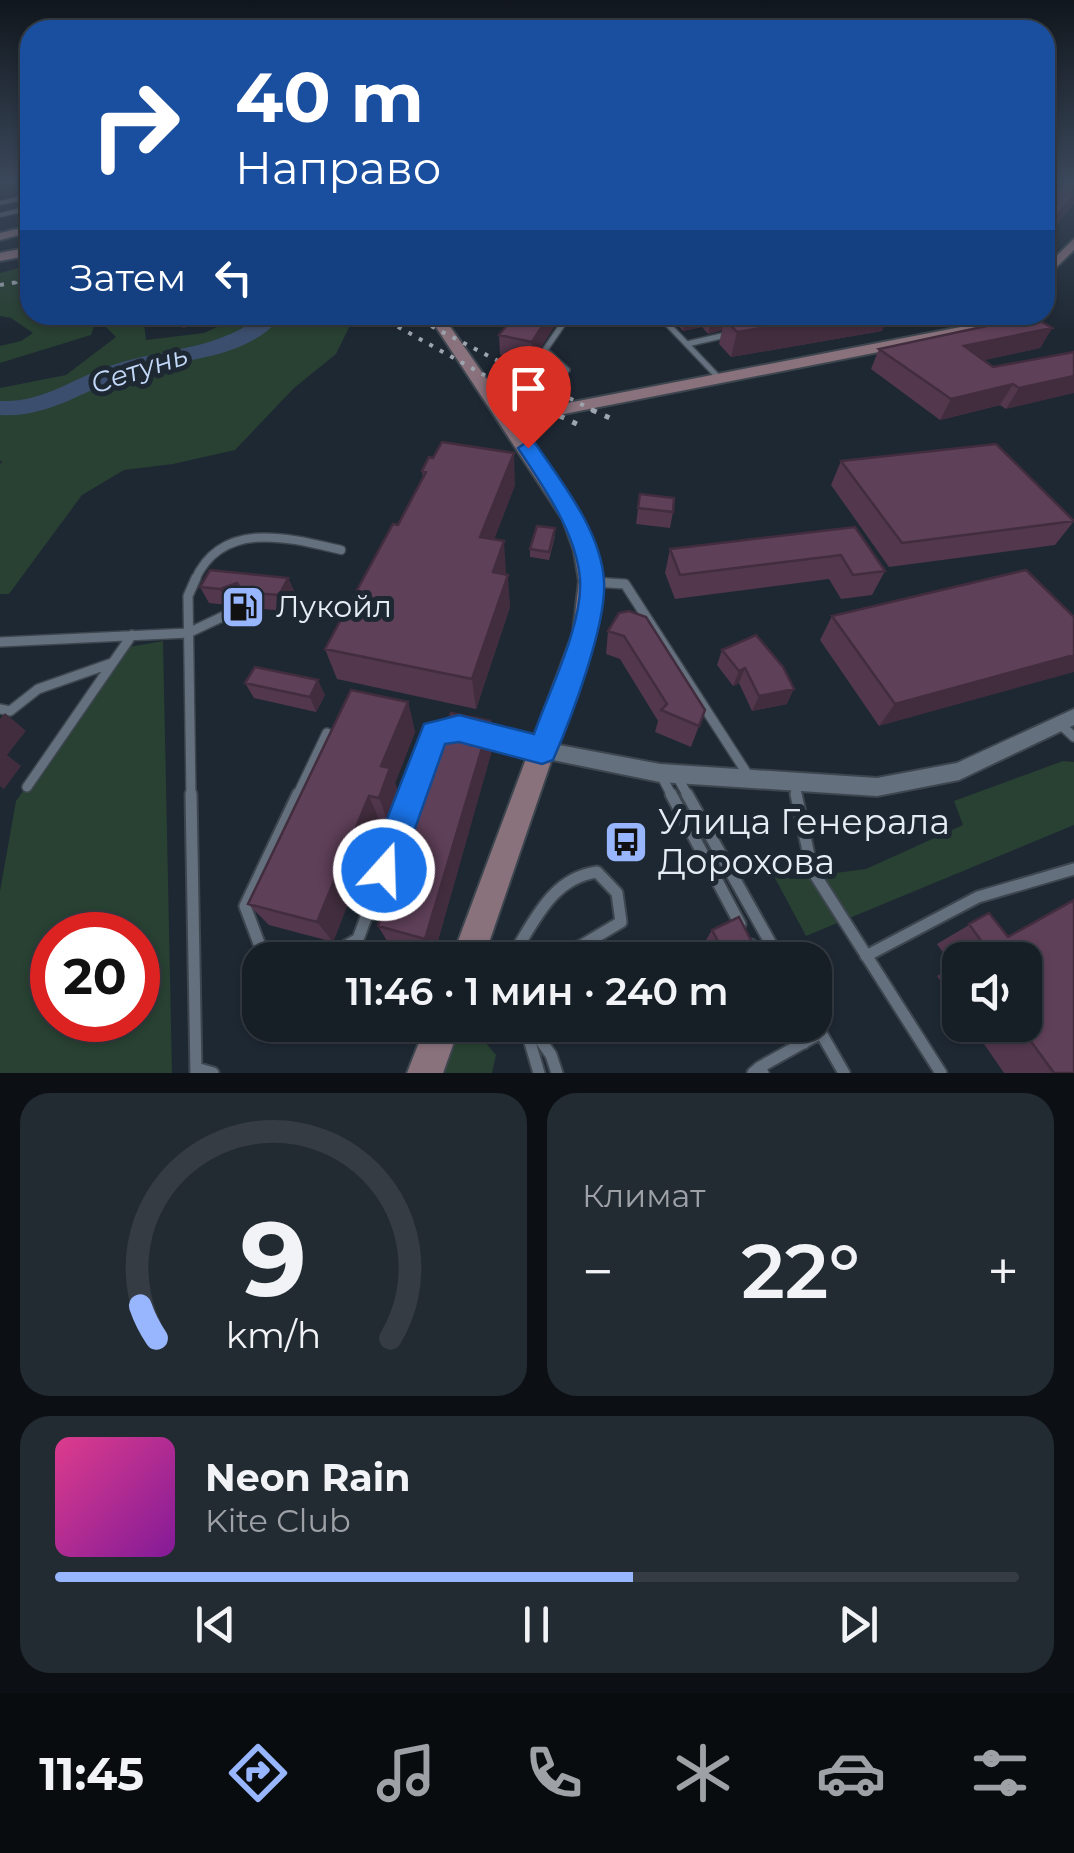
<!DOCTYPE html>
<html lang="ru">
<head>
<meta charset="utf-8">
<style>
  body { margin:0; font-family:Montserrat,sans-serif; background:#232b32; color:#f1f3f6; height:100vh; display:flex; flex-direction:column; font-size:38px; white-space:nowrap }
  * { box-sizing:border-box; margin:0 }
  p { font-size:32px; color:#9ea2a7 }
  .icon { flex:none; width:55px; height:55px; fill:none; stroke:currentColor; stroke-width:2; stroke-linecap:round; stroke-linejoin:round }
  .map { position:relative; height:1073px; overflow:hidden }
  .sheet { display:flex; flex-direction:column; gap:20px; padding:20px; background:#0c1015; flex:1 }
  .sheet>* { flex:none }
  .hud { position:absolute; left:20px; top:20px; width:1035px; height:305px; border-radius:30px; box-shadow:0 2px 8px #0004,0 0 0 2px #353c43; background:#1a4fa0; color:#fff; overflow:hidden }
  .controls { position:absolute; left:942px; top:942px; display:grid; gap:20px }
  .controls a { display:grid; place-items:center; width:100px; height:100px; border-radius:20px; background:#161e26; box-shadow:0 2px 8px #0004,0 0 0 2px #353c43; font-size:50px }
  .speed { position:absolute; left:30px; top:912px; display:flex; gap:20px; font-size:50px; font-weight:700; text-align:center }
  .speed>* { display:grid; place-content:center; width:130px; height:130px; border-radius:50%; background:#161e26; box-shadow:0 2px 8px #0004,0 0 0 2px #353c43; line-height:1 }
  .speed .limit { border:15px solid #d22; background:#fff; color:#111 }
  .pin { position:absolute; display:grid; place-items:center; width:85px; height:85px; color:#fff; margin:-102px -42px; border-radius:50% 50% 50% 0; rotate:-45deg; box-shadow:0 0 10px #0007 }
  .pin .icon { rotate:45deg }
  .me { position:absolute; width:110px; margin:-55px; rotate:20deg; stroke-linejoin:round; filter:drop-shadow(0 0 8px #0008) }
  .turn { display:flex; align-items:center; gap:35px; height:210px; padding:0 50px; font-size:45px }
  .turn .icon { width:130px; height:130px; stroke-width:2.5 }
  .turn b { display:block; font-size:70px; line-height:85px }
  .then { display:flex; align-items:center; height:95px; padding:0 50px; background:#0003; gap:20px; font-size:38px }
  .big { font-size:75px; font-weight:600; line-height:1.1 }
  .sheet .card { flex:1; display:flex; flex-direction:column; justify-content:center; gap:15px; min-width:0; padding:0 35px; border-radius:30px; background:#232b32 }
  .sheet .dial { align-items:center; gap:0 }
  .dial svg { height:260px; overflow:visible; fill:none; stroke:#353c43; stroke-width:7; stroke-linecap:round; text-anchor:middle }
  .dial text { fill:#f1f3f6; stroke:none }
  .song { display:flex; align-items:center; gap:30px }
  .cover { width:120px; height:120px; border-radius:15px; background:linear-gradient(135deg,hsl(330 70% 55%),hsl(290 70% 35%)) }
  .played { height:10px; border-radius:5px; background:linear-gradient(90deg,#98b6fd 60%,#353c43 60%) }
  .keys { display:flex; justify-content:space-around; direction:ltr }
  .heat { display:flex; justify-content:space-between; align-items:center; font-size:55px; direction:ltr }
  .sheet .tiles { flex:1; display:grid; gap:20px; grid-template-columns:1fr 1fr }
  .card:last-child { grid-column:span 2 }
  .trip { position:absolute; left:242px; top:942px; width:590px; height:100px; border-radius:30px; background:#161e26; box-shadow:0 2px 8px #0004,0 0 0 2px #353c43; font-weight:600; line-height:100px; text-align:center }
  .tab-bar { display:flex; height:160px; justify-content:space-around; align-items:center; background:#090c0f; color:#9ea2a7 }
  .tab-bar .icon { width:70px; height:70px }
  .tab-bar .on { color:#98b6fd }
  .tab-bar b { font-size:45px; color:#f1f3f6 }
  .map>svg:first-child { display:block }
  .green { fill:#284132; fill-rule:evenodd }
  .lines { fill:none; stroke-linecap:round; stroke-linejoin:round }
  .river { fill:#3b4e6d; fill-rule:evenodd }
  .lane-far4-casing { stroke:#3d464f; stroke-width:6 }
  .lane-far3-casing { stroke:#3d464f; stroke-width:8 }
  .lane-far2-casing { stroke:#3d464f; stroke-width:11 }
  .lane-far1-casing { stroke:#3d464f; stroke-width:12 }
  .lane-casing { stroke:#3d464f; stroke-width:15 }
  .street-casing { stroke:#3d464f; stroke-width:4 }
  .secondary-casing { stroke:#3d464f; stroke-width:4 }
  .lane-far4 { stroke:#65707e; stroke-width:4 }
  .lane-far3 { stroke:#65707e; stroke-width:5 }
  .lane-far2 { stroke:#65707e; stroke-width:8 }
  .lane-far1 { stroke:#65707e; stroke-width:9 }
  .lane { stroke:#65707e; stroke-width:11 }
  .street { fill:#65707e; fill-rule:evenodd }
  .secondary { fill:#8a727c; fill-rule:evenodd }
  .rail-far2 { stroke:#9da5ae; stroke-width:2.5; stroke-dasharray:2.5 6; stroke-linecap:butt }
  .rail-far1 { stroke:#9da5ae; stroke-width:4; stroke-dasharray:4 8; stroke-linecap:butt }
  .rail { stroke:#9da5ae; stroke-width:5; stroke-dasharray:5 9; stroke-linecap:butt }
  .wall { fill:#52374d }
  .shaded-wall { fill:#422d3e }
  .building { fill:#5f4059; stroke:#422d3e; stroke-width:2.5 }
  .route { fill:#1a73e8; stroke:#114b97; stroke-width:2.5 }
  .labels { text-anchor:middle; stroke-width:10; stroke-linejoin:round; paint-order:stroke }
  .far-water-label { font-size:28px; font-style:italic; fill:#c3d9fa; stroke:#1e2833 }
  .poi-label { font-size:30px; fill:#e5ecf3; stroke:#1e2833; text-anchor:start }
  .near-poi-label { font-size:35px; fill:#e5ecf3; stroke:#1e2833; text-anchor:start }
</style>
</head>
<body>
<div class="map">
<svg width="1074" height="1073" viewBox="0 0 1074 1073">
  <rect width="100%" height="100%" fill="#1e2833"/>
  <path class="green" d="M30,265V315H77L94,326L91,335L0,363V346L21,341L33,333L11,318L0,316V273Z
    M94,315H143L146,340L204,333L242,315H355L336,354L294,388L235,450L173,464L124,470L82,495L9,594H0V464L3,461H0V388L66,375L116,337Z
    M163,641L172,1073H0V891L16,801L123,648ZM52,935H138V1020H52Z
    M1063,761L1074,762V825L806,936L769,867L790,879L866,869L963,825L954,801Z
    M441,1029L479,1035L496,1055L492,1073H445L433,1053Z"/>
  <g class="lines">
    <path class="river" d="M261,315H283C246,361 184,357 133,373C86,388 52,418 0,415V401C45,403 75,376 116,364C165,348 220,350 261,315Z"/>
    <g class="lane-far4-casing">
      <path id="lane-far4" d="M1045,194L1074,186
        M0,203L26,197
        M0,215L30,208"/>
    </g>
    <g class="lane-far3-casing">
      <path id="lane-far3" d="M659,315L718,377
        M687,344L726,335
        M567,370L545,350L569,315"/>
    </g>
    <g class="lane-far2-casing">
      <path id="lane-far2" d="M195,580C222,519 290,538 341,550"/>
    </g>
    <g class="lane-far1-casing">
      <path id="lane-far1" d="M592,582L625,584L748,775
        M0,642L188,633L243,607
        M0,709L10,711L38,689L112,663
        M1060,724L1074,737
        M486,735L540,750
        M662,777L672,796
        M678,778L688,796
        M794,782L797,796
        M27,787L132,635
        M191,796L188,596L196,578
        M297,796L327,733
        M411,796L435,733L453,730"/>
    </g>
    <g class="lane-casing">
      <path id="lane" d="M191,794L196,1073
        M298,794L245,906L260,946L321,960
        M671,794L740,924
        M687,794L780,960
        M796,794L812,870L941,1073
        M751,945L759,960
        M477,956L579,947L621,922L617,893L597,872C554,878 537,916 516,950
        M866,956L978,897L1074,869
        M321,960L358,939L412,794
        M525,1025L539,1073
        M530,1025L551,1055L557,1073
        M795,1025L804,1043
        M760,1067L821,1033L844,1073
        M196,1068L213,1073
        M753,1073L760,1067L763,1073"/>
    </g>
    <g class="street-casing">
      <path id="street" d="M1074,709V725L959,780L877,796L660,782L543,758L537,756L534,750L537,744L543,742L660,764L877,778L957,763Z"/>
    </g>
    <g class="secondary-casing">
      <path id="secondary" d="M30,226V232L0,240V233Z
        M1074,239V250L1045,278V267Z
        M30,247V255L0,261V253Z
        M428,315H442L511,414L971,325L996,315H1015L975,333L518,423C567,492 612,542 595,633L483,960H451L573,633L579,581L574,551L563,520Z
        M426,1025H460L443,1073H407Z"/>
    </g>
    <use href="#lane-far4" class="lane-far4"/>
    <use href="#lane-far3" class="lane-far3"/>
    <use href="#lane-far2" class="lane-far2"/>
    <use href="#lane-far1" class="lane-far1"/>
    <use href="#lane" class="lane"/>
    <use href="#street" class="street"/>
    <use href="#secondary" class="secondary"/>
    <path class="rail-far2" d="M15,283L30,280"/>
    <path class="rail-far1" d="M0,285L30,280
      M377,315L552,413
      M410,315L598,413"/>
    <path class="rail" d="M547,410L579,425
      M592,410L610,418"/>
  </g>
  <path class="wall" d="M172,315H228L183,328Z
    M668,315H888L882,331L731,357L719,344L722,330L708,334L702,327L683,331Z
    M1001,316L1052,328L1040,348L984,360L993,367L1074,352L1006,409L1000,405L940,420L871,369L879,349L996,324Z
    M560,317L532,362L500,355L499,335Z
    M841,461L1074,521L1055,545L889,567L831,485Z
    M422,471L515,485L494,539L506,573L510,607L476,709L337,679L325,649L398,525L423,478Z
    M640,494L673,512L670,528L636,524Z
    M855,527L885,571L872,595L841,599L829,579L675,599L665,573L670,549Z
    M555,536L549,560L530,557V549Z
    M288,578L295,593L286,611L251,608L245,599L228,605L209,603L200,587Z
    M619,613L705,710L691,747L655,732L658,721L620,659L606,654L608,631Z
    M832,616L1074,617L879,726L820,640Z
    M722,650L787,704L752,711L739,683L733,686L717,665Z
    M245,683L325,695L316,712L254,698Z
    M408,702L415,732L395,783L400,796L389,824L380,822L333,942L269,925L248,904Z
    M492,750L433,958L390,946L378,926Z
    M1074,900V1073H1004L971,1025H1025V960H960V1009L937,976L953,967L937,944L989,913L1008,937Z
    M712,930L756,950L746,960H716L706,940Z
    M550,1025H574L564,1038L552,1034Z"/>
  <path class="shaded-wall" d="M1074,196V204L1060,220L1049,240L1045,244V233L1055,217Z
    M1056,238L1045,258L1046,248Z
    M178,315H228L183,328Z
    M549,315H560V317L532,362V342Z
    M685,315H704L702,327L683,331Z
    M712,315H726L722,330L708,334Z
    M839,315H888L882,331L731,357L737,332Z
    M1052,328L1040,348L954,367L964,346Z
    M1074,376V393L1006,409L1019,388Z
    M1013,384L1000,405L940,420L951,399Z
    M514,453L515,485L483,569L480,537Z
    M504,541L506,573L495,604L493,572Z
    M508,575L510,607L476,709L472,679Z
    M288,578L295,593L286,611L279,595Z
    M237,583L245,599L228,605L220,589Z
    M1074,655V672L879,726L895,704Z
    M745,668L739,683L733,686L739,671Z
    M318,680L325,695L316,712L310,697Z
    M794,689L787,704L752,711L759,696Z
    M408,702L415,732L395,783L400,796L389,824L379,798L381,766Z
    M5,713L26,731L7,755L21,766L4,789L0,786V719Z
    M490,721L492,750L433,958L425,939Z
    M369,796L380,822L333,942L317,922Z
    M756,950L746,960H735Z"/>
  <path class="building" d="M1068,180H1074V196L1055,217L1061,218L1045,233V198Z
    M1045,235L1056,238L1046,248H1045Z
    M515,315H549L532,342L499,335Z
    M732,315H839L737,332L724,319Z
    M1004,315H1030L1052,328L964,346L993,367L1074,352V376L1019,388L1013,384L951,399L879,349L1010,321L1001,316Z
    M442,442L514,453L480,537L504,541L493,572L508,575L472,679L325,649L393,524L398,525L426,472L422,471L429,457L433,458Z
    M996,444L1074,521L902,543L841,461Z
    M640,494L674,498L673,512L638,508Z
    M537,526L555,528L549,552L530,549Z
    M855,527L885,571L853,575L841,555L680,575L670,549Z
    M210,570L288,578L279,595L243,592L237,583L220,589L200,587Z
    M1026,570L1074,617V655L895,704L832,616Z
    M629,611L646,617L705,710L699,726L661,710L667,704L624,636L608,631L619,613Z
    M756,635L783,667L794,689L759,696L745,668L739,671L722,650Z
    M255,667L318,680L310,697L245,683Z
    M351,690L408,702L381,766L390,768L379,798L369,796L317,922L248,904Z
    M451,713L490,721L425,939L378,926Z
    M1074,900V1073H1054L1019,1025H1025V960H971L970,958L987,949L969,924L989,913L1008,937Z
    M739,917L756,950L735,960H728L712,930Z
    M551,1025H573L565,1035L552,1030Z"/>
  <linearGradient id="sky" x2="0" y2="1"><stop stop-color="#10161c"/><stop offset="0.55" stop-color="#3b485b"/><stop offset="1" stop-color="#3b485b" stop-opacity="0"/></linearGradient>
  <rect width="1074" height="330" fill="url(#sky)"/>
  <path class="route" d="M528,441L535,443C562,483 601,531 604,581C607,624 571,719 553,760L542,764L459,742L445,744L396,882L384,887L372,882L367,870L424,724L459,715L534,734C549,691 583,625 580,579C576,531 543,487 518,448Z"/>
  <defs>
    <g id="fuel-square" transform="scale(2.25)"><rect x="-9" y="-9" width="18" height="18" rx="4" fill="#98b6fd" stroke="#1e2833"/><path d="M-5.5-6h7V0h2V4h1.3V-2.5L3-4.5l.8-.8L6-3V5H2.5V1h-1V6h-7ZM-4.2-4.7v3.2H.2V-4.7Z" fill="#111"/></g>
    <g id="bus-square" transform="scale(2.25)"><rect x="-9" y="-9" width="18" height="18" rx="4" fill="#98b6fd" stroke="#1e2833"/><path d="M-5-6H5V4H4V6H2V4H-2V6H-4V4H-5ZM-3.5-4V0h7V-4ZM-3.5 1.2v1.5H-2V1.2ZM2 1.2v1.5H3.5V1.2Z" fill="#111"/></g>
  </defs>
  <g fill-rule="evenodd">
    <use href="#fuel-square" x="243" y="607"/>
    <use href="#bus-square" x="626" y="842"/>
  </g>
  <g class="labels">
    <g class="far-water-label">
      <text transform="translate(139 369) rotate(-18)" y="10">Сетунь</text>
    </g>
    <g class="poi-label">
      <text x="276" y="617">Лукойл</text>
    </g>
    <g class="near-poi-label">
      <text x="658" y="834">Улица Генерала<tspan x="658" dy="40">Дорохова</tspan></text>
    </g>
  </g>
</svg>
<div class="controls">
<a><svg class="icon" aria-label="sound" viewBox="0 0 24 24"><path d="M4 9h4l5-4v14l-5-4H4zM17 9q2 3 0 6"/></svg></a>
</div>
<div class="speed"><div class="limit">20</div></div>
<div class="pin" style="left:528px;top:448px;background:#d93025"><svg class="icon" aria-label="arrive" viewBox="0 0 24 24"><path d="M6 21V4h12l-3 4 3 4H6"/></svg></div>
<svg class="me" style="left:384px;top:870px" viewBox="-20 -20 40 40"><circle r="17" fill="#1a73e8" stroke="#fff" stroke-width="3"/><path d="M0-11L8 9 0 5-8 9z" fill="#fff"/></svg>
<div class="trip">11:46 · 1 мин · 240 m</div>
<div class="hud">
<div class="turn"><svg class="icon" aria-label="right" viewBox="0 0 24 24"><path d="M7 20v-9h11M14 6l5 5-5 5"/></svg><div><b>40 m</b>Направо</div></div>
<div class="then">Затем<svg class="icon" aria-label="left" viewBox="0 0 24 24"><path d="M17 20v-9H6M10 6l-5 5 5 5"/></svg></div>
</div>
</div>
<section class="sheet">
<div class="tiles">
<div class="card dial"><svg viewBox="0 0 100 80">
<path d="M14 69A42 42 0 1 1 86 69"/>
<path d="M14 69A42 42 0 0 1 9 59" stroke="#98b6fd"/>
<text x="50" y="56" font-size="32" font-weight="700">9</text>
<text x="50" y="72" font-size="11">km/h</text>
</svg></div>
<div class="card"><p>Климат</p>
<div class="heat"><a>−</a><b class="big">22°</b><a>+</a></div>
</div>
<div class="card">
<div class="song"><i class="cover"></i><div><b>Neon Rain</b><p>Kite Club</p></div></div>
<div class="played"></div>
<div class="keys"><svg class="icon" aria-label="previous" viewBox="0 0 24 24"><path d="M18 5L8 12l10 7zM5 5v14"/></svg><svg class="icon" aria-label="pause" viewBox="0 0 24 24"><path d="M8 5v14M16 5v14"/></svg><svg class="icon" aria-label="next" viewBox="0 0 24 24"><path d="M6 5l10 7-10 7zM19 5v14"/></svg></div>
</div>
</div>
</section>
<nav class="tab-bar">
<b>11:45</b>
<svg class="icon on" aria-label="directions" viewBox="0 0 24 24"><path d="M12 3l9 9-9 9-9-9zM9 14v-3h6M13 9l2 2-2 2"/></svg>
<svg class="icon" aria-label="music" viewBox="0 0 24 24"><path d="M9 18V5l10-2v13"/><circle cx="6" cy="18" r="3"/><circle cx="16" cy="16" r="3"/></svg>
<svg class="icon" aria-label="phone" viewBox="0 0 24 24"><path d="M5 4h4l2 5-3 2q2 4 5 5l2-3 5 2v4C11 20 4 13 5 4z"/></svg>
<svg class="icon" aria-label="climate" viewBox="0 0 24 24"><path d="M12 3v18M4 7l16 10M4 17L20 7"/></svg>
<svg class="icon" aria-label="car" viewBox="0 0 24 24"><path d="M5 17H2v-5l4-1 3-4h7l3 4 3 1v5h-3M9 17h6M6 11h13"/><circle cx="7" cy="17" r="2"/><circle cx="17" cy="17" r="2"/></svg>
<svg class="icon" aria-label="filters" viewBox="0 0 24 24"><path d="M4 7h16M4 17h16"/><circle cx="9" cy="7" r="2"/><circle cx="15" cy="17" r="2"/></svg>
</nav>
</body>
</html>
